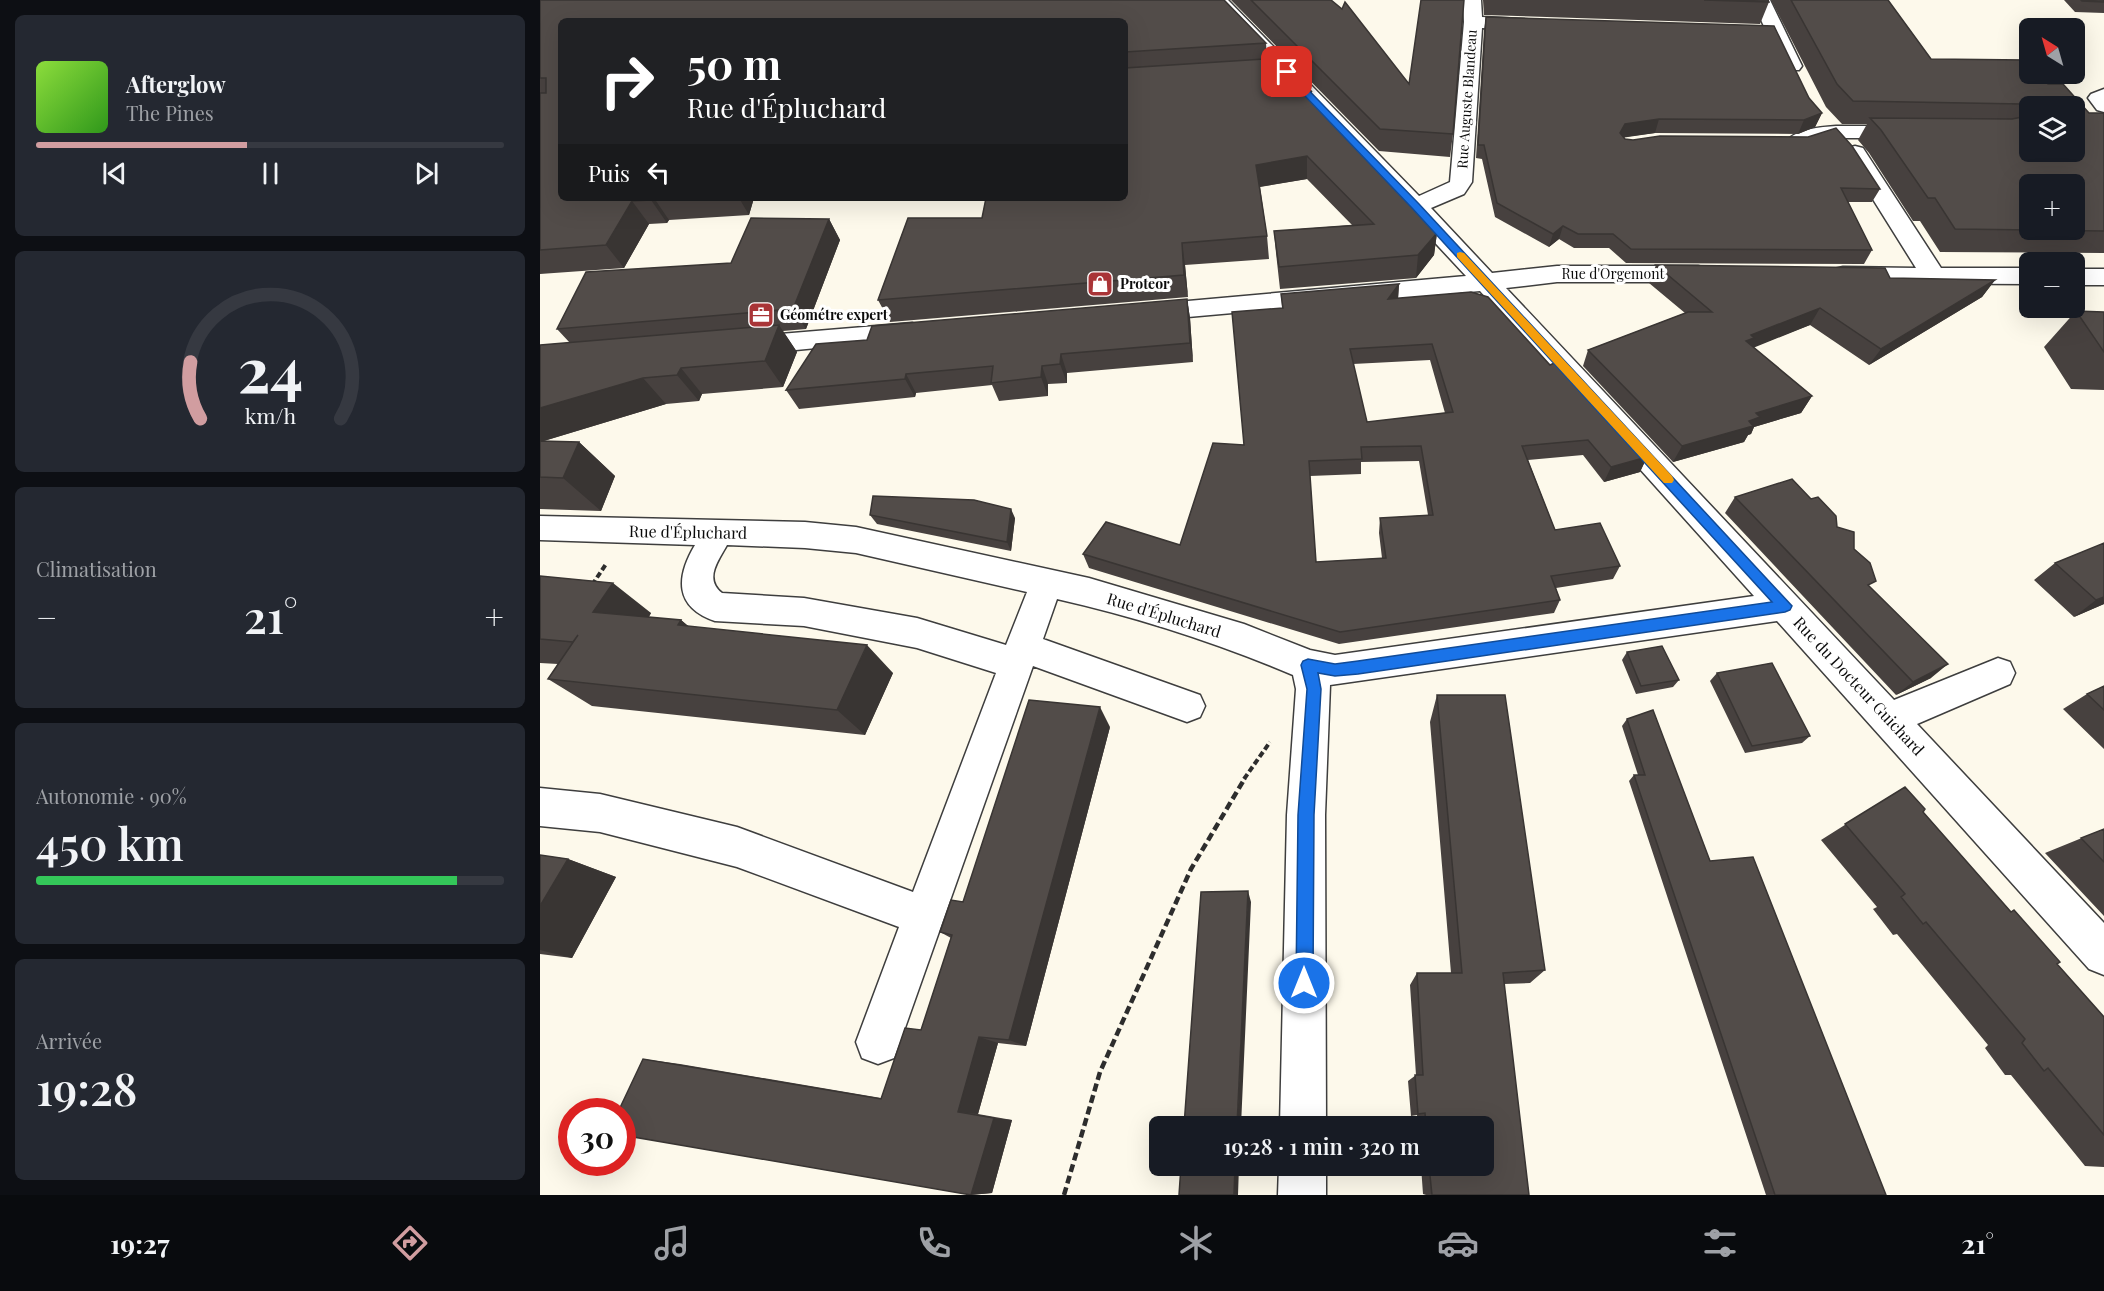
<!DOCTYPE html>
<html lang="fr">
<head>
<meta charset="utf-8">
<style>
  body { margin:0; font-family:"Playfair Display",serif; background:#242831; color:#f1f3f6; height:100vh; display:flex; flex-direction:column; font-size:22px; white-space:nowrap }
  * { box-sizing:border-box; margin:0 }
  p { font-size:20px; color:#9ea1a6 }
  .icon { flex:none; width:33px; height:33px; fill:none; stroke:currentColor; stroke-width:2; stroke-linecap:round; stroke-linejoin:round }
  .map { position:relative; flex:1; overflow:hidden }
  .details { display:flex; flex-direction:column; gap:15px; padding:15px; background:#0d0f14; width:540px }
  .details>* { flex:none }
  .guide { position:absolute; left:18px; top:18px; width:570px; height:183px; border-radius:9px; box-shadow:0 6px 24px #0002; background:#202124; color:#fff; overflow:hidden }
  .needle { width:39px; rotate:323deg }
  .buttons { position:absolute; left:1479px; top:18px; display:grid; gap:12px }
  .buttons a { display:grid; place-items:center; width:66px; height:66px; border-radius:9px; background:#171b24; box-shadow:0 6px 24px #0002; font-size:30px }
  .speed { position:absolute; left:18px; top:1098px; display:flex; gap:12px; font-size:30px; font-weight:700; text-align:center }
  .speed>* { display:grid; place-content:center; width:78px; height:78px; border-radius:50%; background:#171b24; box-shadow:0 6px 24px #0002; line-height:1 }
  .speed .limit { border:9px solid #d22; background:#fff; color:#111 }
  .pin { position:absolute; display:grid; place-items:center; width:51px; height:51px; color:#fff; margin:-26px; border-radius:12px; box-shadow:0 3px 9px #0006 }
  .me { position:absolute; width:66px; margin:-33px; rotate:0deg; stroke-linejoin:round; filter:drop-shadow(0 0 4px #0008) }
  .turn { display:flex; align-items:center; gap:21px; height:126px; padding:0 30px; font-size:27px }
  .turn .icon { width:78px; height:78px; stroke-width:2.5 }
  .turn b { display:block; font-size:42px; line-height:51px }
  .then { display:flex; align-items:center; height:57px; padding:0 30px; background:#0003; gap:12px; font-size:22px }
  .big { font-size:45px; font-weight:600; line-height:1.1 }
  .details .card { flex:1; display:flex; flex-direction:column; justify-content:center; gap:9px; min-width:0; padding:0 21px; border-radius:9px; background:#242831 }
  .details .dial { align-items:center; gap:0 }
  .dial svg { height:156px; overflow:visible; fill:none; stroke:#363941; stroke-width:7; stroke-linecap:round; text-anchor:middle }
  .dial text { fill:#f1f3f6; stroke:none }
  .song { display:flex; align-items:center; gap:18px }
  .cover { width:72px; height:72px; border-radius:9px; background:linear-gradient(135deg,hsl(90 70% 55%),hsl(110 70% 35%)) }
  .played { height:6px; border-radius:3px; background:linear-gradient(90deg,#d19da0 45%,#363941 45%) }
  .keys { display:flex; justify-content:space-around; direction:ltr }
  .heat { display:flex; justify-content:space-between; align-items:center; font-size:33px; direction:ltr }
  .charge { height:9px; border-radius:4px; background:linear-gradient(90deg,#34c759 90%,#363941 0) }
  .trip { position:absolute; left:609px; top:1116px; width:345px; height:60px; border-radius:9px; background:#171b24; box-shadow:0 6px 24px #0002; font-weight:600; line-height:60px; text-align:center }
  .dock { display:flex; height:96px; justify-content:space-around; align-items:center; background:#090b0e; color:#9ea1a6 }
  .dock .icon { width:42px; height:42px }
  .dock .active { color:#d19da0 }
  .dock b { font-size:27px; color:#f1f3f6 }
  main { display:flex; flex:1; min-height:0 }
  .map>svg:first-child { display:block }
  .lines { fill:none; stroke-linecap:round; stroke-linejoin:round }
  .minor-casing { stroke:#3e3e3e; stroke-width:3 }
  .path-far1 { stroke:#2d2d2d; stroke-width:4; stroke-dasharray:6 3; stroke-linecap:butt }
  .path { stroke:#2d2d2d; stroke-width:4.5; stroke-dasharray:8 4; stroke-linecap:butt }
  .minor { fill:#fff; fill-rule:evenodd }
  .wall { fill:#47413f; fill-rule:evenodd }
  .shaded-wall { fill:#393533 }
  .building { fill:#524c49; stroke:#393533; stroke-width:1.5; fill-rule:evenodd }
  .route { fill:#1a73e8; stroke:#114b97; stroke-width:1.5 }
  .slow { fill:#f59e0b }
  .labels { text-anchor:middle; stroke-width:6; stroke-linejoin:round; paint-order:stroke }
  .far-street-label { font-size:14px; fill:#0b0b0b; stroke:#fff }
  .far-poi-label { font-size:14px; font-weight:bold; fill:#0b0b0b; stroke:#fff; text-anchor:start }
  .street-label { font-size:16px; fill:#0b0b0b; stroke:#fff }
</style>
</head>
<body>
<main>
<section class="details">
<div class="card">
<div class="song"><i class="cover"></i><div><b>Afterglow</b><p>The Pines</p></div></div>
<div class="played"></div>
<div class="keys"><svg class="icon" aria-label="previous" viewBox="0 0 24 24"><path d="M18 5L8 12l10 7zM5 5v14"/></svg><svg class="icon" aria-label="pause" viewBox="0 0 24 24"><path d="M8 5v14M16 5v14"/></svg><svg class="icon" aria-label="next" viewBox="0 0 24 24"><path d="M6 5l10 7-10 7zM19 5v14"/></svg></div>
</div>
<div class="card dial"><svg viewBox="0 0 100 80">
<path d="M14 69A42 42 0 1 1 86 69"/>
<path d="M14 69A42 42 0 0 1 9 40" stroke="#d19da0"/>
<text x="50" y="56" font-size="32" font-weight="700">24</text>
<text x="50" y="72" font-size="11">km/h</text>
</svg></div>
<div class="card"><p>Climatisation</p>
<div class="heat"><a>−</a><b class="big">21°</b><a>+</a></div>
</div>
<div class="card"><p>Autonomie · 90%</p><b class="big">450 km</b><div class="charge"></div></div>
<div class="card"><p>Arrivée</p><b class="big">19:28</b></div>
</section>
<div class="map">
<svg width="1564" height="1195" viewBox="0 0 1564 1195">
  <rect width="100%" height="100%" fill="#fdf9eb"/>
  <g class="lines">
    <g class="minor-casing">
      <path id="minor" d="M669,0H688L879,196L910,182L924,22L923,0H941L942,17L998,20L1000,24L998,28L991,30L942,28L932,182L924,194L891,208L952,273L1017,266H1158L1167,268L1170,274L1167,280L1158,282H1017L966,288L1354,700L1458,658L1470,662L1475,673L1470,684L1377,724L1564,923V975L1549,969L1237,621L790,685L785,815L786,1126H740L747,815L756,689L753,675C677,643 597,617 517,599L503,639L660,695L665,706L660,717L647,722L493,666L360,1042L354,1058L338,1064L322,1058L316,1042L359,927L197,867L60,832L0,826V788L60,794L197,827L373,892L456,673L377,648L264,626L175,621C134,607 136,577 155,545L0,540V516L265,522L316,527L549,578L704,624L770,650L795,655L1214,596L940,291L603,321L594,319L590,313L594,307L603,305L926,276ZM187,545L265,548L316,553L487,592L466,645L377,618L264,598L182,593C164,579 178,561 187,545Z
        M1212,0H1230L1262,66L1259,70H1245L1242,66Z
        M1564,89V112L1557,110L1548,98L1551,94Z
        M1296,126H1369L1377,127L1380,132L1377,137L1369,138H1296L1283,140L1257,148L1249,147L1246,142C1255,129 1281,127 1296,126Z
        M1315,146L1323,148L1401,268H1490V284L1303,283L1294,281L1291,275L1294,269L1303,267L1376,268L1304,153L1307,148Z
        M1534,269H1564V285H1534Z
        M372,323L381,326L385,332L381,338L205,355L196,352L192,346L196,340L205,337Z
        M739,1166H786V1195H738Z"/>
    </g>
    <path class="path-far1" d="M52,585L66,564
      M704,779L730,742"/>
    <path class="path" d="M524,1195L560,1072L651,869L705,778"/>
    <use href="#minor" class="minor"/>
  </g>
  <path class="wall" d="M0,0H684L726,43L727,59L740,58L772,92V101L897,233L894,255L876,278L740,289L736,253L734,231L812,225L767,179L720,187L727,236L729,259L645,265L648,297L350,322L338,300L368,218H442L446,198H585V21H21V198H214L209,215L129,220L127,223L109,224L84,268L0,274Z
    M691,0H791L869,84L913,134L910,157L839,151Z
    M943,0H1228L1229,2L1220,24L944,15Z
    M1231,0H1348L1391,59L1508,84L1549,113H1564V253L1400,252L1380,221H1373L1329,153L1318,140L1327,124H1302L1286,107Z
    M1524,0H1564V13L1535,12Z
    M946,17L1269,98L1282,113L1275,127L1258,134L1115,133L1084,137L1085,139L1340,189L1332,202H1308L1332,250L1324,264L1086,263L1069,248H1034L1019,239L1009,247L955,217L942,159L936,158L944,30Z
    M289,219L300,240L266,329L243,331L257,352L243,387L162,394L159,401L126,404L4,441L39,442L75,476L61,511L0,509V345L30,343L17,329L191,263Z
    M1116,265L1350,278L1455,280L1442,297L1329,365L1270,325L1213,347L1272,396L1261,413L1214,427L1211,434L1208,435L1204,442L1133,462L1043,366L1048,350L1145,313L1109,283Z
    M859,284L858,298L1010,365L1107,457L1100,472L1064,482L1043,455L988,460L1015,530L1080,566L1073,579L1016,588L1020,600L1014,613L799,644L549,568L543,554L640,545L704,445L742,308L741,294ZM890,360L905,413L827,422L813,364ZM879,461L888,515L840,518L839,533L842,558L776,562L770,476L821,474V462Z
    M647,299L650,318L653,362L527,373V383L508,384V396L459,401L452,385L376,393L375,397L259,409L246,390L327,340Z
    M1536,311L1564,312V390L1531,389L1504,347Z
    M1195,497L1271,499L1297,527L1314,549L1330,587L1391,678L1356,695L1185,513Z
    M330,515L475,518L471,551L337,524Z
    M1515,563L1564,604L1534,617L1494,580Z
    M0,576L111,613L109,617L141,620L149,627L353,673L325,735L52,706L8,679L18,664L0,663Z
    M1087,652L1139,680L1133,687L1096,694L1082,660Z
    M1177,673L1270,736L1262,743L1205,753L1170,681Z
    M1564,686V749L1523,709L1547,694Z
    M897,695L1005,970L990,983L964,984L989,1195H886L883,1194L881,1166H944V1126H878L877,1115L871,1116L868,1081L876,1075L870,985L877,973H911L890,722Z
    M1087,719L1170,861L1346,1195H1226L1089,781L1094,775H1098L1082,726Z
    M570,727L486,1046L458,1043L438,1114L472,1120L452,1193L429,1195L103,1059L140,1064L341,1098L381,1030L411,938L400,932L423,902Z
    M1365,787L1383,812L1471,912L1474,910L1517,964L1564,1017V1167L1545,1166L1471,1075H1465L1445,1048L1448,1045L1357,934L1353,935L1333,909L1337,907L1281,840Z
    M1564,829V916L1505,853Z
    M0,855L28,859L76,877L32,958L0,954Z"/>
  <path class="shaded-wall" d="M1282,113L1275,127L1258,134L1264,120Z
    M1119,119L1115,133L1081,138L1080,133L1085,124Z
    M767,156V179L718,187L716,165Z
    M112,198H114L129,220L127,223L111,200Z
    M199,198H214L209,215Z
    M92,201L109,224L84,268L66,245Z
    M289,219L300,240L266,329L253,309Z
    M1023,226L1019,239L1009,247L1013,234Z
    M897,233L894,255L876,278L878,255Z
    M642,243L645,265L648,297L644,275Z
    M1455,280L1442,297L1329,365L1341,349Z
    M859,284L858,300L848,299Z
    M647,299L650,318L653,362L650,343Z
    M1280,308L1270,325L1208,350L1206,341L1211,335Z
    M239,325L257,352L243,387L225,361Z
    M521,354L527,373V383L520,364Z
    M502,366L508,384V396L501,377Z
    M141,368L162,394L159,401L137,375Z
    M366,374L376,393L375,397L365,379Z
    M103,378L126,404L0,442V408Z
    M1272,396L1261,413L1214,427L1211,434L1208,435L1204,442L1133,462L1142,446L1209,421L1216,413Z
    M39,442L75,476L61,511L23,478Z
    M1107,457L1100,472L1064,482L1071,467Z
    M471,509L475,518L471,551L467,542Z
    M73,583L111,613L93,641L53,612Z
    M1564,597V604L1534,617L1556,600Z
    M141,620L176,649L138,625Z
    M327,645L353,673L325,735L297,710Z
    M1408,664L1391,678L1356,695L1373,682Z
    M560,707L570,727L486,1046L469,1040Z
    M28,859L76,877L32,958L0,950V906Z
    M708,891L711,902L701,1126H697Z
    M439,1037L458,1043L438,1114L418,1112Z
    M454,1118L472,1120L452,1193L431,1195Z
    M695,1166H699L698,1195H694Z"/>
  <path class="building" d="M0,0H684L726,43L585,52V21H21V198H112L111,200L92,201L66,245L0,250V93H6V78H0Z
    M711,0H791L802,9L805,2L869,84L881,0H924L913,134L840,129Z
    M1164,0H1228L1229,2Z
    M1251,0H1348L1391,59L1487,60L1490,62V74H1499L1508,84H1523L1549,113H1564V231L1415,229L1395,198H1388L1341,130L1330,118L1472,119L1482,117L1485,109L1482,104L1313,101L1297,84ZM1490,106H1534V152H1490ZM1490,184H1534V230H1490Z
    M1541,0H1564V2L1542,1Z
    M946,17L1234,26L1269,98L1282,113L1264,120L1119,119L1085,124L1080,133L1085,139L1093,140L1120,136L1268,137L1296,128L1312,146L1340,189L1301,188L1332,250L1091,249L1073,234H1038L1023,226L1013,234L957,203L944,145H938Z
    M740,58L772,92L753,81L897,233L878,255L739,267L734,231L834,224L767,156L716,165L727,236L642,243L644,275L338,300L368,218H442L446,198H585V68Z
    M211,218L289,219L253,309L17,329L46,272L191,263Z
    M1116,265L1345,268L1350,278L1455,280L1341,349L1280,308L1211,335L1214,338L1206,341L1272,396L1216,413L1220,417L1209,421L1213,426L1142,446L1048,350L1148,312H1172Z
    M859,284L848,299L931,292L948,297L1010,365L1019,361L1107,457L1071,467L1048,440L982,446L1015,530L1060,523L1080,566L1011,576L1020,600L800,632L543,554L566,522L640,545L673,443L704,445L692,312L743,308L741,294ZM892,344L913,412L827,422L810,349ZM881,446L893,515L840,518L846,558L776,562L769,461L822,459L821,447Z
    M647,299L650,343L521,354L520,364L502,366L501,377L451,383L453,366L366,374L365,379L246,390L276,344L327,340L332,326Z
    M1536,311L1564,312V352Z
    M239,325L225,361L141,368L137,375L103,378L0,408V345Z
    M0,441L39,442L23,478L0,477Z
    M1252,479L1271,499L1278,497L1296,516L1297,527L1314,532V549L1330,563L1336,581L1328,585L1408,664L1373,682L1195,497Z
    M333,496L434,500L471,509L467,542L330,515Z
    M1564,543V597L1556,600L1515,563Z
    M0,576L73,583L53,612L141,620L138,625L327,645L297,710L8,679L38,635L33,642L0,639Z
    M1122,646L1139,680L1101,686L1087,652Z
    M1232,663L1270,736L1212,746L1177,673Z
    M1564,686V710L1547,694Z
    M897,695H965L1005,970L963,973L989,1195H892L889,1166H944V1126H886L885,1113L878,1114L875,1075H883L877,973H922Z
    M489,700L560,707L469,1040L439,1037L418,1112L454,1118L431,1195L82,1135V1112H78L103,1059L341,1099L365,1028L381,1030L412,935L400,932L411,900L423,902Z
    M1113,710L1170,861L1213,857L1346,1195H1235L1094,775H1105L1087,719Z
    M1365,787L1385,809L1383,812L1471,912L1474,910L1520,962L1517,964L1564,1017V1135L1508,1068L1504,1071L1482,1043L1485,1039L1386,922L1383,924L1361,897L1365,894L1305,824Z
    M1564,829V862L1541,838Z
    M0,855L28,859L0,906Z
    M708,891L697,1126H644L661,892Z
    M641,1166H695L694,1195H639Z"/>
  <path class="route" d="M744,71H750L879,204L1252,606L1250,610L1245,612L818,674L795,676L778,673L781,689L774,815L773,983L771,989L764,992L758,989L756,983L758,815L767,689L761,665L763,661L768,659L795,664L818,661L1232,602L872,208L744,74Z"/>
  <path class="slow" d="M920,252L924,253L1132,476L1134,480L1132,483H1124L917,257V253Z"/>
  <defs>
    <g id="shop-square" transform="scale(1.35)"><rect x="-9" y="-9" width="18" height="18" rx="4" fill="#a93437" stroke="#fff"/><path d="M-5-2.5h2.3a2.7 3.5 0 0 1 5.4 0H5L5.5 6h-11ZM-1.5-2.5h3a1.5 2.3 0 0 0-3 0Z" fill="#fff"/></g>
    <g id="office-square" transform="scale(1.35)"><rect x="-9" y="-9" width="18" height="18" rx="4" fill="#a93437" stroke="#fff"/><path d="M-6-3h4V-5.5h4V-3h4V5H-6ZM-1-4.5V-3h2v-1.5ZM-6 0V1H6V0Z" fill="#fff"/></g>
  </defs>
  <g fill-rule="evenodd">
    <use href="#shop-square" x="560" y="284"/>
    <use href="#office-square" x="221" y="315"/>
  </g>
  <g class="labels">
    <g class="far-street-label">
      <text transform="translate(927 99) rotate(-86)" y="5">Rue Auguste Blandeau</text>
      <text x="1073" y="279">Rue d'Orgemont</text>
    </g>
    <g class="far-poi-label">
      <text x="580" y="289">Proteor</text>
      <text x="240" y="320">Géométre expert</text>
    </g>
    <g class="street-label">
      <text transform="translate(148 532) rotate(1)" y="6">Rue d'Épluchard</text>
      <text transform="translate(624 615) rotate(17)" y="6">Rue d'Épluchard</text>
      <text transform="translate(1319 686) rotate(47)" y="6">Rue du Docteur Guichard</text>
    </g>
  </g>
</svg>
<div class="buttons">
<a><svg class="needle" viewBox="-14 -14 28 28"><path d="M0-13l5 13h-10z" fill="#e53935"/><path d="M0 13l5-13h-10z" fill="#9ea1a6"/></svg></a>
<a><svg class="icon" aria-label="layers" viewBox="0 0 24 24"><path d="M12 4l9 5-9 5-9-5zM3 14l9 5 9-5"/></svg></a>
<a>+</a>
<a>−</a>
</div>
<div class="speed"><div class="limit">30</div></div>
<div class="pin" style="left:747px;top:72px;background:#d93025"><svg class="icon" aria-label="arrive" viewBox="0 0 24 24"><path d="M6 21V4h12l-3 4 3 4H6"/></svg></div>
<svg class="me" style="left:764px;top:983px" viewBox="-20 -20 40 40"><circle r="17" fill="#1a73e8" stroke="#fff" stroke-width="3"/><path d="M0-11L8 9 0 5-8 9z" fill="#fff"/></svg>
<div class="trip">19:28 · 1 min · 320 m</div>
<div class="guide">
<div class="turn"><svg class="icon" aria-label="right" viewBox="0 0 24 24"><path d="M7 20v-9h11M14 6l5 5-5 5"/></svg><div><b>50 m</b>Rue d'Épluchard</div></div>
<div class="then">Puis<svg class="icon" aria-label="left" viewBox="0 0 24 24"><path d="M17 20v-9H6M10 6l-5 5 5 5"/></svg></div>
</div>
</div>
</main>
<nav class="dock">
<b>19:27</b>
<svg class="icon active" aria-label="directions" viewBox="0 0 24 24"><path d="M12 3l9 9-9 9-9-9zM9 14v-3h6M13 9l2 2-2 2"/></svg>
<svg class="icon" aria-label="music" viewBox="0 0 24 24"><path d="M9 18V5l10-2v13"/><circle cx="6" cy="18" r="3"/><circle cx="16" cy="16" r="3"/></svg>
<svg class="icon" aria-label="phone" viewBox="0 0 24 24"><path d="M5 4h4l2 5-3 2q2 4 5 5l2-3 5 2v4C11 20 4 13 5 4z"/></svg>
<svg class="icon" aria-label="climate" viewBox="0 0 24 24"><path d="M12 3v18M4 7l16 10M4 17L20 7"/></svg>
<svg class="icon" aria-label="car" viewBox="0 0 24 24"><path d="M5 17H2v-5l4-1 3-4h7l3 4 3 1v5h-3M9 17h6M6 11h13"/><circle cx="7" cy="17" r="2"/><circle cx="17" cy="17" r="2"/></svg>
<svg class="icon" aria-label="filters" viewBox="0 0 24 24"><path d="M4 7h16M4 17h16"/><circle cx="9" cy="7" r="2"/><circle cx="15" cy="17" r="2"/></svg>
<b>21°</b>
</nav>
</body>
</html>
